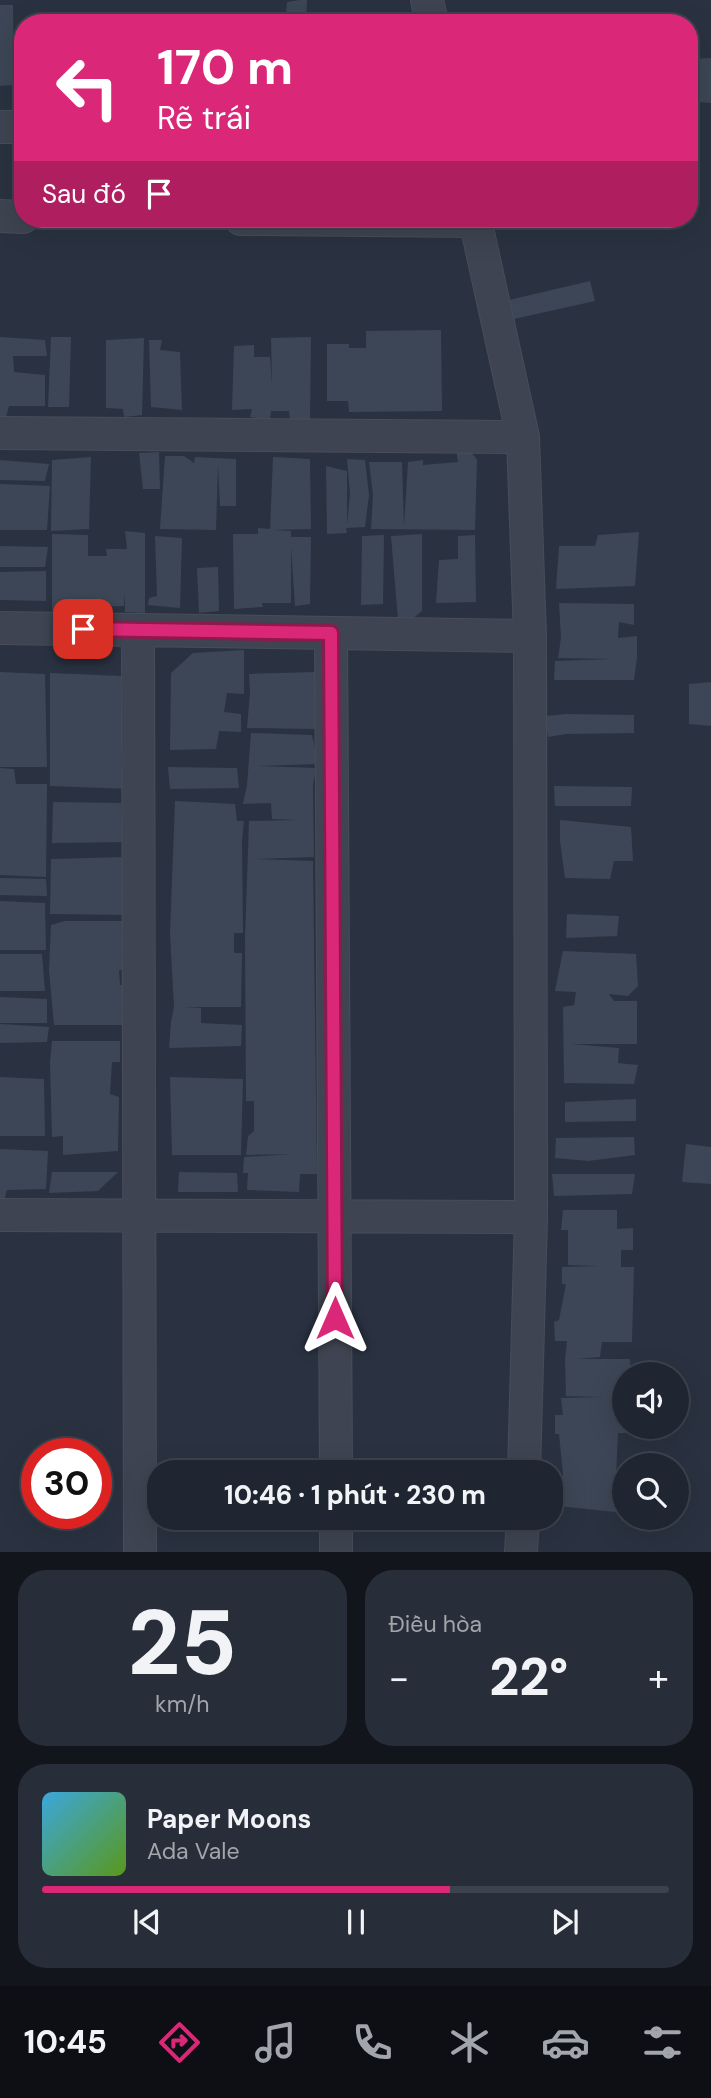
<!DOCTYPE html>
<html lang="vi">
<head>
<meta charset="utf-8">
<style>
  body { margin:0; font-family:"DM Sans",sans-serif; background:#282e39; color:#f1f3f6; height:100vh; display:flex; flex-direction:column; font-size:26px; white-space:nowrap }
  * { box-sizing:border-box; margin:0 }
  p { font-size:23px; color:#a2a5ab }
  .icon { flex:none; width:38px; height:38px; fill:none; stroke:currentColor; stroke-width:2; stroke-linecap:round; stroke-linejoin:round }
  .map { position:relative; height:1552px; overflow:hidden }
  .details { display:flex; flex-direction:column; gap:18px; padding:18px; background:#12151b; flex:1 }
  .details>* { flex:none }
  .guide { position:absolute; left:14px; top:14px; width:684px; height:214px; border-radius:28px; box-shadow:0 7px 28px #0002,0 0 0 2px #3d434d; background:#db2777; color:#fff; overflow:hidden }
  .fabs { position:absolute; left:612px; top:1362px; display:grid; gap:14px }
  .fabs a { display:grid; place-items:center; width:77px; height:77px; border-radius:50%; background:#202631; box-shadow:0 7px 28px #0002,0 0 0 2px #3d434d; font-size:35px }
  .speed { position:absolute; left:21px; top:1438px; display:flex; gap:14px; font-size:35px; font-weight:700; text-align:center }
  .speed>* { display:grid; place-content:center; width:91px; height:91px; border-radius:50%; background:#202631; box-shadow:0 7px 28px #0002,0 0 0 2px #3d434d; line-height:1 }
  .speed .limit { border:10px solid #d22; background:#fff; color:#111 }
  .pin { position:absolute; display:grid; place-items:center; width:60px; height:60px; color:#fff; margin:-30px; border-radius:14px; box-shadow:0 4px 10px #0006 }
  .me { position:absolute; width:77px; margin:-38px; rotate:0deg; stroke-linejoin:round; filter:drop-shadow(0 0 5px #0008) }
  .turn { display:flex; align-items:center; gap:24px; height:147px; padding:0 28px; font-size:32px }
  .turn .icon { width:91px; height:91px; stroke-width:2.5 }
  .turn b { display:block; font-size:49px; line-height:60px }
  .then { display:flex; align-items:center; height:66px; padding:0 28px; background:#0003; gap:14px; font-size:26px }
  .big { font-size:52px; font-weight:800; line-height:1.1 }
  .details .widget { flex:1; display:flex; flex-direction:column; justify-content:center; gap:10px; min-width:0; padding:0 24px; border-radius:28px; background:#282e39 }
  .details .dial { align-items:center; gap:0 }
  .dial b { font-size:91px; line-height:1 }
  .song { display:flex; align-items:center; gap:21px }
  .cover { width:84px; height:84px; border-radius:10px; background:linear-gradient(135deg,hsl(200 70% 55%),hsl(90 70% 35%)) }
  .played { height:7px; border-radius:4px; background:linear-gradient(90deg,#db2777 65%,#3d434d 65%) }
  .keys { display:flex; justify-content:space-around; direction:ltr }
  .heat { display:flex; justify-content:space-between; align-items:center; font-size:38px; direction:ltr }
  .details .tiles { flex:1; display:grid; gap:18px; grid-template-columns:1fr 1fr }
  .widget:last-child { grid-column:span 2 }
  .trip { position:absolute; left:147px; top:1460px; width:416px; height:70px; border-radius:28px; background:#202631; box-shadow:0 7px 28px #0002,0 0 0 2px #3d434d; font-weight:800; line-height:70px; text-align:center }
  .menu { display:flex; height:112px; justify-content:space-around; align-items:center; background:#0d0f14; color:#a2a5ab }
  .menu .icon { width:49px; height:49px }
  .menu .on { color:#db2777 }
  .menu b { font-size:32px; color:#f1f3f6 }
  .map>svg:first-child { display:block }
  .building { fill:#3d4656 }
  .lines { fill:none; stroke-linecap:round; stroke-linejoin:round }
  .minor-casing { stroke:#484d5a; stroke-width:34 }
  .minor { stroke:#3e4451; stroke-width:32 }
  .route-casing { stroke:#8e194d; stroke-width:18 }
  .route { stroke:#db2777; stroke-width:12 }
</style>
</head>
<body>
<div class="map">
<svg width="711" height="1552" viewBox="0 0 711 1552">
  <rect width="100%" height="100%" fill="#2a3241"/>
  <path class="building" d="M300,0H307L306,23H285L287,2Z
    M0,5H13L14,85L0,86Z
    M711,58V103L699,102L697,83L690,81V59Z
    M590,281L595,301L514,319L509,300Z
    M441,330L442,411L349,412L348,401H327V344H349V348H366V331Z
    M0,337L45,340L47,356H13L14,372L45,375V406H9L6,417H0Z
    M51,337H71L69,407H48Z
    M311,337L310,422L290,421L289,411H271L270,420L250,417L252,409L232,410L234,346L254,345V357H270L272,385L271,338Z
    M144,338L142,415L124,417L123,409L106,408V340Z
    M149,340H162L160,350L180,352L182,410L151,407Z
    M456,449L471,452L477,460L475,530L371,529L373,495L369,462H402L404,526L408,462L423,460V465L458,462Z
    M159,452L160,489H143L139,453Z
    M165,456H184L194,463L195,457L236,459V506H220L218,465L216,530L160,529Z
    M91,457L89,529L51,531L52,460Z
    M273,457L310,459L311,529L273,530L291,531V537H311L310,604L295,606L291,547V603H262L263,607L234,609L233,534H258V528L270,529Z
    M347,459L365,460L369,495L365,527L346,528L347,533L327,534L326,466L347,471V525L350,494Z
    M0,460L49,464L45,481L0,480Z
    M0,484L50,486L47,530H0Z
    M125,531L145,533V613L125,612V592L124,606L88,607L70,611H52V534L88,535V556H107L106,549H127Z
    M639,532L635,586L556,589L559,546H595L598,535Z
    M422,534V611L411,620H398L391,536Z
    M384,535L383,604L361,605L362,536Z
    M475,535L476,602L436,603L439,560L458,559V536Z
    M155,536L182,538L180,608L148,605L149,598L157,596Z
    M0,546L48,547L45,567H0Z
    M218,567L219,611L199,613L197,568Z
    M46,571V601L0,600V572Z
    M559,603L634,604V625L619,622L618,638L637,636V658L634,680H554L555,661L611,659L558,658L561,638Z
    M244,650V694L227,693L224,712L241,714V732L219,731L216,749L170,750L171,673L193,653Z
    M0,672L45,674L47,767H0Z
    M315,672V729L247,728L250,693L249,674Z
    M50,673L121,676L122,712L128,713L125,751H121V768H131V789L50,786Z
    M711,682V726L689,724V684Z
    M567,714L634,715V733L566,734L548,737L545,716Z
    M251,733L312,735L315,748L320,747L319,764L258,766L316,768L313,785L314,857L256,859L313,861L317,1174H300L299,1192L247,1190L248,1173H243L244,1157L293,1154L246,1155L248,1136L254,1131V1101H246L245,938L249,821L298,820L272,819L271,803L243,804L247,785Z
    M168,767L237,768L239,788L170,789Z
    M0,768L14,769L16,784H47L46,877L0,875Z
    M554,786L632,787L631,806H555Z
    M175,801L235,804L237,821H244L242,841L243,933H234V953H242L241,1007H184L201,1008V1023L242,1025L241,1046L169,1048L171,1022L174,1007L170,934Z
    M53,802L121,803L122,823L131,822L129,842L52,843Z
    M560,820L631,827L633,861H614L610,879L565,878L560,841Z
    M124,857L130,915L50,914L51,859Z
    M0,878L46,879L47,896L0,895Z
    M0,901L45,903L46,950H0Z
    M567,914L619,916L617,936L566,938Z
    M65,921H125L124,970H119L120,985H129L124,1025H54L49,970L51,925Z
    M563,951L636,954L638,986L628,996L609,994L614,1001H637V1044H571L619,1048L618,1063L638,1065L634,1084L564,1083L563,1007L574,1005L576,992L555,991Z
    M0,954H42L45,991H0Z
    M0,997L47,999V1023H0Z
    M0,1024L49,1027L47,1042L0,1043Z
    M52,1041H120V1062H112L110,1094L119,1097L118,1151L63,1155V1136L52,1137L50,1062Z
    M0,1077L44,1079L45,1136H0Z
    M170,1077L243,1079L241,1155H172Z
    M636,1099V1121L565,1122V1102Z
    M634,1137L635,1155L588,1161L555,1158L556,1138Z
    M686,1144L711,1147V1184L682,1182Z
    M0,1149L48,1151L46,1189L7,1190L4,1201L0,1200Z
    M52,1172H118L98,1191L49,1193Z
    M179,1172L237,1173L238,1192H178Z
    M552,1174H635L632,1194L554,1196Z
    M563,1210H617V1229L633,1228V1250H621V1267H634L632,1342H602L600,1357L577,1359H630L631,1374H625V1426H633L632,1433H618L616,1476L625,1477V1513L558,1506L563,1474L559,1434H555V1415H563L561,1398L602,1397L566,1396L565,1359L567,1341H555L554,1322L559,1320L566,1284H562V1267L598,1266L568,1265V1230H561Z"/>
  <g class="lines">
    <g class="minor-casing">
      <path id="minor" d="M427,0L432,23
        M0,127H23
        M0,216L23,217
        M241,219L476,221
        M0,433L523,437
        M0,628L530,636
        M138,630L140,1552
        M331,633L336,1472
        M0,1215L531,1217L530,636L523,437L475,219
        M524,1472L531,1217
        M336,1517V1552
        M521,1552L523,1517"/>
    </g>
    <use href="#minor" class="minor"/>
  </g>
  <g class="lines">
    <g class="route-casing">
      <path id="route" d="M83,629L331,633L335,1318"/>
    </g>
    <use href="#route" class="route"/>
  </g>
</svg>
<div class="fabs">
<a><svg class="icon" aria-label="sound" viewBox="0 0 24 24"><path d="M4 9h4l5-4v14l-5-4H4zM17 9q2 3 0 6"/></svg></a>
<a><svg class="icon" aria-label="search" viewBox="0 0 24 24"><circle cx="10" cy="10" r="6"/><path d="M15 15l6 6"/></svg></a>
</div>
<div class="speed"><div class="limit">30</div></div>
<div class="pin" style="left:83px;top:629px;background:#d93025"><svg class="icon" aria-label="arrive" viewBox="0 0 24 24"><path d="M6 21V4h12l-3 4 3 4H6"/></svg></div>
<svg class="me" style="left:335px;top:1318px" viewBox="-20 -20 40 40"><path d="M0-17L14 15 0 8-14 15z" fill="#db2777" stroke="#fff" stroke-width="4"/></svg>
<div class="trip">10:46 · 1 phút · 230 m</div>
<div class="guide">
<div class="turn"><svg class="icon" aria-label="left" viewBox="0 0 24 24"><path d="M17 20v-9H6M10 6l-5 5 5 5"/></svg><div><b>170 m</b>Rẽ trái</div></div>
<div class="then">Sau đó<svg class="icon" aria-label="arrive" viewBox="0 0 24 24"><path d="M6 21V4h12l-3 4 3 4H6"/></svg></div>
</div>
</div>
<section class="details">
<div class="tiles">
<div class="widget dial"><b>25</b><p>km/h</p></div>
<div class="widget"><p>Điều hòa</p>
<div class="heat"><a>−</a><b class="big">22°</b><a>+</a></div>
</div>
<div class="widget">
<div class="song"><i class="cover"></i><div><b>Paper Moons</b><p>Ada Vale</p></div></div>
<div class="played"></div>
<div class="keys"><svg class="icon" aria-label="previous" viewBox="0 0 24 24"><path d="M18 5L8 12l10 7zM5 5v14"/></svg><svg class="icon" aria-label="pause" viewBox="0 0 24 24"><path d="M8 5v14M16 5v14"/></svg><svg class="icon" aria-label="next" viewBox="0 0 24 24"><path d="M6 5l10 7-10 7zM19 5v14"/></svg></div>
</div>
</div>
</section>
<nav class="menu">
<b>10:45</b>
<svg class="icon on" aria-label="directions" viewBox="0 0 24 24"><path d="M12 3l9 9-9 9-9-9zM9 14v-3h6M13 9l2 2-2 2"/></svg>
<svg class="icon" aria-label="music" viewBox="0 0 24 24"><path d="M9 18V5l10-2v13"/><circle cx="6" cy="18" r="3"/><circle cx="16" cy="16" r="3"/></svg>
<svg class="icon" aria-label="phone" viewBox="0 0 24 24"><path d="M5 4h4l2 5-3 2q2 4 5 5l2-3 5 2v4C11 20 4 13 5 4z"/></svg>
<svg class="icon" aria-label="climate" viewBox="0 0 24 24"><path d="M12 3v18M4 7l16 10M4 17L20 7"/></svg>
<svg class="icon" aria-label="car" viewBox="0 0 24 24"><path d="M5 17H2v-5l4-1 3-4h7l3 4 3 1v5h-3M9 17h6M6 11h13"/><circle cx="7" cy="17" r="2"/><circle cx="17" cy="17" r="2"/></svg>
<svg class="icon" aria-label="filters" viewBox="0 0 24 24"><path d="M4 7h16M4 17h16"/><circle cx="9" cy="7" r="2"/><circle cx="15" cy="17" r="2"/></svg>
</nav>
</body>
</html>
